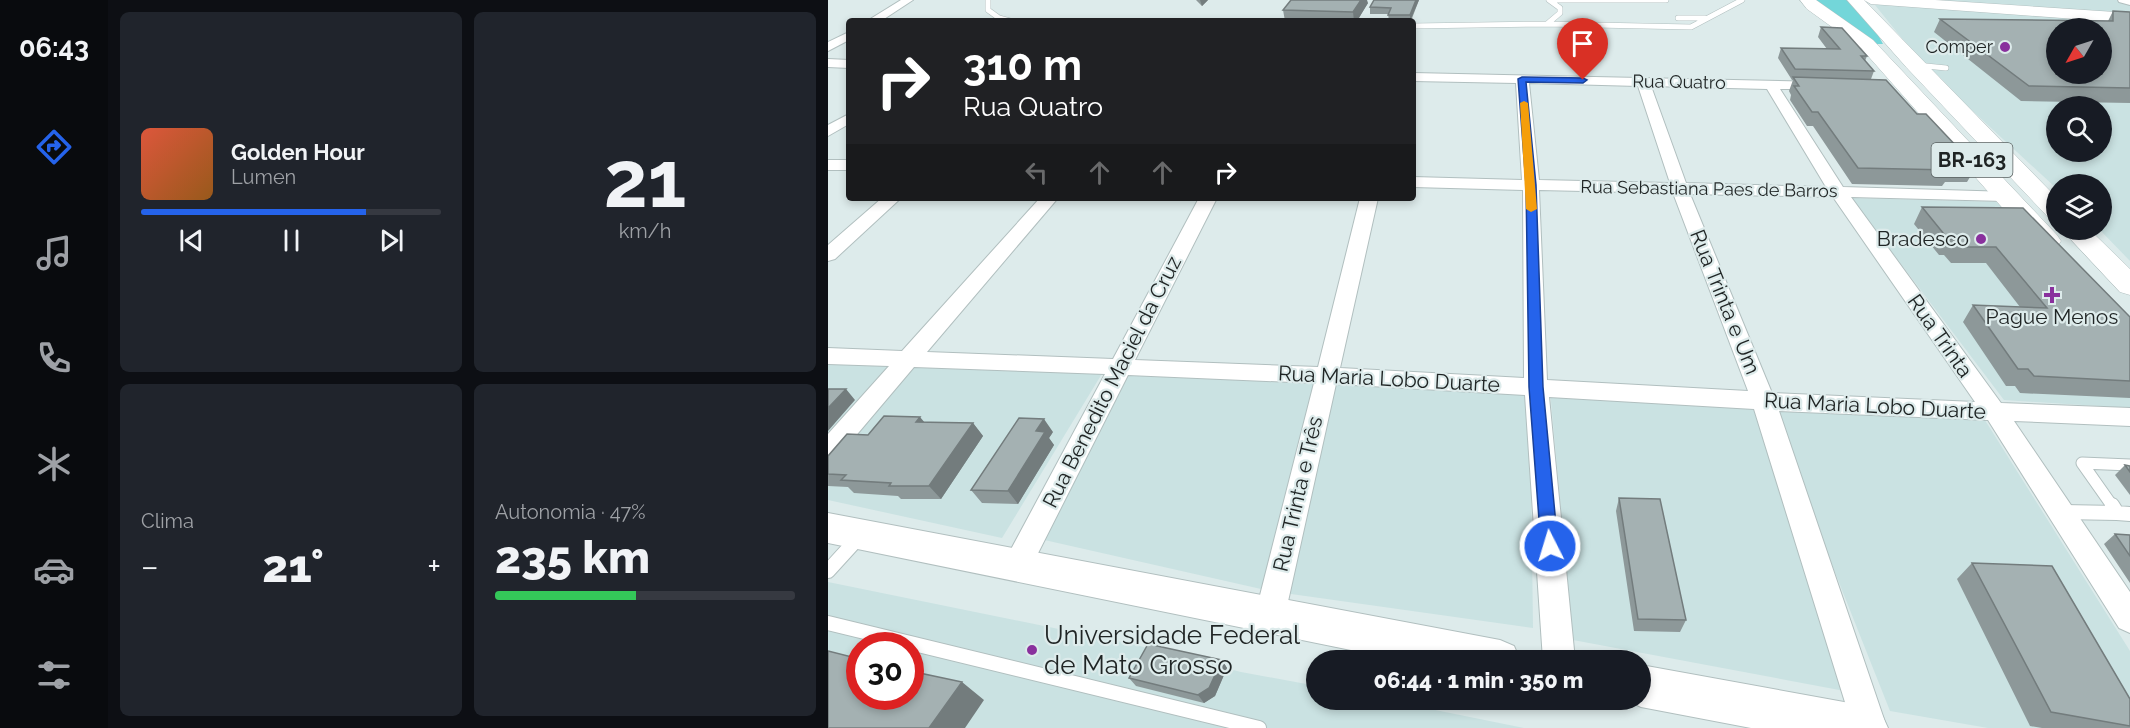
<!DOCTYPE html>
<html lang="pt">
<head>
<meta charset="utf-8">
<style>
  body { margin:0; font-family:Raleway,sans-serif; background:#20242c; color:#f1f3f6; height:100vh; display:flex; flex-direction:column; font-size:22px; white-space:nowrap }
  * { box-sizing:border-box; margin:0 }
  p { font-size:20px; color:#9ea1a6 }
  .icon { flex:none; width:33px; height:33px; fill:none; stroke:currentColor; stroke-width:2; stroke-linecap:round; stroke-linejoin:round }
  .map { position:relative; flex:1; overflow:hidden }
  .drawer { display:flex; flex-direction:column; gap:12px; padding:12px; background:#0d0f14; width:720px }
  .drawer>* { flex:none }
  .banner { position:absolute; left:18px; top:18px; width:570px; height:183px; border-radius:6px; box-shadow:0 3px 9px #0003; background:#202124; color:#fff; overflow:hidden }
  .needle { width:39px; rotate:231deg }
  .controls { position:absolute; left:1218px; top:18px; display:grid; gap:12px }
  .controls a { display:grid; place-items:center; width:66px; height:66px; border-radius:50%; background:#171b24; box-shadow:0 3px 9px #0003; font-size:30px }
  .speed { position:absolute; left:18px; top:632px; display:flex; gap:12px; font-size:30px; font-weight:700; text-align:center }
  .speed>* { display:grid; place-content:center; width:78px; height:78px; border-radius:50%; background:#171b24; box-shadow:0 3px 9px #0003; line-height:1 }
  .speed .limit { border:9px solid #d22; background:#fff; color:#111 }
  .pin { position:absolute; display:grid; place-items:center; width:51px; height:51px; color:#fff; margin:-62px -26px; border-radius:50% 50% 50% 0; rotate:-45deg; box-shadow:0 0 6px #0007 }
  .pin .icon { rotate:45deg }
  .me { position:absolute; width:66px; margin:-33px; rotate:355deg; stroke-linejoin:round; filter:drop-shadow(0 0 4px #0008) }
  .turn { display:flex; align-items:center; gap:21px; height:126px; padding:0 18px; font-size:27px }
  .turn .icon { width:78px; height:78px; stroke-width:2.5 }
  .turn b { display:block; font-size:42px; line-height:51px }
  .lanes { display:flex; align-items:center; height:57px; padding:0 18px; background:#0003; justify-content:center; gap:30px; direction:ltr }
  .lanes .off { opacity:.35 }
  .big { font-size:45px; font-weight:800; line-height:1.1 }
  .drawer .tile { flex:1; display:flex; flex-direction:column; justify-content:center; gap:9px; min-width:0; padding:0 21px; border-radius:9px; background:#20242c }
  .drawer .dial { align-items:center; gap:0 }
  .dial b { font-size:78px; line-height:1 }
  .song { display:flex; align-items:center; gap:18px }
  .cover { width:72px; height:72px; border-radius:9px; background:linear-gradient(135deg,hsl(10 70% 55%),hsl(30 70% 35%)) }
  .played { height:6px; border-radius:3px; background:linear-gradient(90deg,#2563eb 75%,#363941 75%) }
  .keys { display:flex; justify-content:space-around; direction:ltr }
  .heat { display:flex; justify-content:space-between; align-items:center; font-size:33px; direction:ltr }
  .charge { height:9px; border-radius:4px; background:linear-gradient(90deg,#34c759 47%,#363941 0) }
  .drawer .tiles { flex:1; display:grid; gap:12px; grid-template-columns:repeat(2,1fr) }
  .trip { position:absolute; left:478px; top:650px; width:345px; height:60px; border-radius:30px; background:#171b24; box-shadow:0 3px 9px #0003; font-weight:800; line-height:60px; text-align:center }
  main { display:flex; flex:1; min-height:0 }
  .tab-bar { display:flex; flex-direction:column; width:108px; justify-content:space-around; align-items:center; background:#090b0e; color:#9ea1a6 }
  .tab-bar .icon { width:42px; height:42px }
  .tab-bar .active { color:#2563eb }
  .tab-bar b { font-size:27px; color:#f1f3f6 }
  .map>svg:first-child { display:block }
  .built { fill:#cae2e2; fill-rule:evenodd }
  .green { fill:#73d6d9 }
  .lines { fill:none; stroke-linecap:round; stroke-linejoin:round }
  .service-far2-casing { stroke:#b1bfbf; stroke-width:6 }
  .service-far1-casing { stroke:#b1bfbf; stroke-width:13 }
  .service-casing { stroke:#b1bfbf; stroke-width:16 }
  .minor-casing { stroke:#b1bfbf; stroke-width:2 }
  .tertiary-casing { stroke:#b1bfbf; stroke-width:2 }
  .secondary-casing { stroke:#b1bfbf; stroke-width:1 }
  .trunk-casing { stroke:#b1bfbf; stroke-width:1 }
  .service-far2 { stroke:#fff; stroke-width:5 }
  .service-far1 { stroke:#fff; stroke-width:11 }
  .service { stroke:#fff; stroke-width:14 }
  .minor { fill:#fff; fill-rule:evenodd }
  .tertiary { fill:#fff; fill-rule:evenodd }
  .secondary { fill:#fff; fill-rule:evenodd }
  .trunk { fill:#fff; fill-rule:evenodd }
  .wall { fill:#8d9899 }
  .shaded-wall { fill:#737c7d }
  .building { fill:#a4b1b2; stroke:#737c7d; stroke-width:1.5; fill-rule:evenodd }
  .route { fill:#2563eb; stroke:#184099; stroke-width:1.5 }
  .slow { fill:#f59e0b }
  .poi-dot { fill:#89309d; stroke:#ddebeb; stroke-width:2 }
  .labels { text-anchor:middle; stroke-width:4.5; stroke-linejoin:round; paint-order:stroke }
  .far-poi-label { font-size:18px; fill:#1f2424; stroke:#ddebeb; text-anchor:end }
  .far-street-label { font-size:18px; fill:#1f2424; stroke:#ddebeb }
  .shield { fill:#ddebeb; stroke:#586060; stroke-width:1.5 }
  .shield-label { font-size:20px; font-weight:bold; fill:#1f2424 }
  .poi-label { font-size:21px; fill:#1f2424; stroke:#ddebeb; text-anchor:end }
  .street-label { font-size:21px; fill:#1f2424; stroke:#ddebeb }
  .near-poi-label { font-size:26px; fill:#1f2424; stroke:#ddebeb; text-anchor:start }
</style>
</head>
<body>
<main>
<nav class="tab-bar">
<b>06:43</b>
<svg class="icon active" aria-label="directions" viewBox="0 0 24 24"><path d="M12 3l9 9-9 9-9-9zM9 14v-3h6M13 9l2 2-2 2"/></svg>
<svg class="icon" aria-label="music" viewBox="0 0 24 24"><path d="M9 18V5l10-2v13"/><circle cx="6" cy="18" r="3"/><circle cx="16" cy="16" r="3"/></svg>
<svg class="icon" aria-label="phone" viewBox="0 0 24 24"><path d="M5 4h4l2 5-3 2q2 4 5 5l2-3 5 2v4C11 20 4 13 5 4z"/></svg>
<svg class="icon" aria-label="climate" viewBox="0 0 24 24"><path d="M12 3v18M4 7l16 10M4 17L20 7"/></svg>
<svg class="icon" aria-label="car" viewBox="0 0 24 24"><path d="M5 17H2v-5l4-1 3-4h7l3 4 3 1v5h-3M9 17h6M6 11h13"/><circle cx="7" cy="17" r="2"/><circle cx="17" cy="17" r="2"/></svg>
<svg class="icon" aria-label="filters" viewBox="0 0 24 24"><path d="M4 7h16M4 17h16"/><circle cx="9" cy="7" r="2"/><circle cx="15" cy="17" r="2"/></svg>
</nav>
<section class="drawer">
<div class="tiles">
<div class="tile">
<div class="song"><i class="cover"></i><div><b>Golden Hour</b><p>Lumen</p></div></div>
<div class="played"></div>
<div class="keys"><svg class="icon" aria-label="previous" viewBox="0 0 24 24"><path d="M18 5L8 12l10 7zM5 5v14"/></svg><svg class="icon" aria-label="pause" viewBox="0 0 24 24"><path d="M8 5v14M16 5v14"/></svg><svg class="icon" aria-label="next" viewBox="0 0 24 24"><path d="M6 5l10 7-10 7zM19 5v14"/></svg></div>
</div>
<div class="tile dial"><b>21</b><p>km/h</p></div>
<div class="tile"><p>Clima</p>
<div class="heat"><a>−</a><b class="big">21°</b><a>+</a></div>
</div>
<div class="tile"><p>Autonomia · 47%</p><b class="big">235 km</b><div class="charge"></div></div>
</div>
</section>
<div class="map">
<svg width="1302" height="728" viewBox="0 0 1302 728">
  <rect width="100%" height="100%" fill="#ddebeb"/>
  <path class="built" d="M1094,0H1288L1302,4V16Z
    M1052,3L1302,20V261L1272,230H1274V184H1228V188L1097,67L1047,5ZM1228,28H1274V74H1228ZM1228,106H1274V152H1228Z
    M1023,198L1174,202L1302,336V408L1176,400Z
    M0,359L76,363L0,448Z
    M87,362L275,372L174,538L0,500V466Z
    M299,371L493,381L433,589L212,539Z
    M503,377L702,388L705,628L456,593Z
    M722,391L928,402L1022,692L745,640Z
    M941,406L1155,417L1302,651V728H1160L1062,711Z
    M0,582L304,644L413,672L489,686V699H553L696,728H0ZM32,645H82V696H32Z"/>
  <path class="green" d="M988,0H1026L1043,22L1055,44H1046L998,11Z"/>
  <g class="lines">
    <g class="service-far2-casing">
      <path id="service-far2" d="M160,0V10L171,18L182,21
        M722,0H838
        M850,18H877
        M719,24L732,13V8L721,0
        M585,26L719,24L863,27L914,0
        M1088,65L1118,68"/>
    </g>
    <g class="service-far1-casing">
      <path id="service-far1" d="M1285,507L1254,463L1302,465"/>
    </g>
    <g class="service-casing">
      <path id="service" d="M1284,505L1289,513L1302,514
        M1235,512L1289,513
        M0,571L31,537
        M0,623L431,728"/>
    </g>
    <g class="minor-casing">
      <path id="minor" d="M73,0H85L53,21H39Z
        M1290,0H1302V5L1291,2Z
        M21,32V40L0,51V42Z
        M0,59L21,60V68L0,67Z
        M585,73L994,82L1001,86L999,89H952L1015,187L1182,192L1184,196L1182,200L1176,201L1023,197L1173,403L1302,408V426L1186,421L1302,592V633L1291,628L1160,420L951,411L1059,728H1025L926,409L721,397L747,660H715L697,395L508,384L457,615L453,625L442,630L431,625L427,615L486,383L300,375L199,575L189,579L179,575L174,566L277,374L86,367L9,458L0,461V434L61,366L0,364V348L74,351L212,198H230L99,352L285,359L371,198H389L307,360L490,367L532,198H550L512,368L696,378L695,190L585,187V177L694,180L688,83L585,81ZM701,83L810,86L842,183L711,180ZM823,86L939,89L998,187L858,183ZM711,190L845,193L920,391L719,380ZM862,194L1005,197L1147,402L944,393Z
        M21,114V124L0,136V125Z
        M0,160H21V170H0Z
        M54,198H73L7,259L0,261V245Z"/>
    </g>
    <g class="tertiary-casing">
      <path id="tertiary" d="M0,513L672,640L686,646L692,660H572L0,543Z
        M813,665L1038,706L1053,713L1060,728H923L813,707L797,699H813Z"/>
    </g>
    <g class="secondary-casing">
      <path id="secondary" d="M1036,0H1107L1302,13V23L1043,4Z"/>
    </g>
    <g class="trunk-casing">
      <path id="trunk" d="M972,0H988L1045,40L1229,235L1233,241L1229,247L1219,249L1209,247L1033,48L979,9Z
        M1019,0H1036L1228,197V219L1219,216L1079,68Z
        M1234,230H1262L1302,269V295L1292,292Z"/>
    </g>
    <use href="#service-far2" class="service-far2"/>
    <use href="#service-far1" class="service-far1"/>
    <use href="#service" class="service"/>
    <use href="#minor" class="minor"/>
    <use href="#tertiary" class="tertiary"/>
    <use href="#secondary" class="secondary"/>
    <use href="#trunk" class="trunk"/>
  </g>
  <path class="wall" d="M368,0H380L374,6Z
    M591,0L583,21H561L560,14H542V7Z
    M540,3L529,21H457L455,10Z
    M1285,11L1302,12V103L1193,101L1106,32L1112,19L1280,21Z
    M993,27L1039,56L1037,61L1046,71L1043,79L1089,114L1148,167L1139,182H1117L1114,186L1024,184L985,126H979L962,100L963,95L961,91L965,80H964L950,58L953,48L999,49L990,37Z
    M1094,207L1302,317V398L1192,393L1187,386H1178L1135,322L1145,305L1192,307L1158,263H1123L1116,255H1111L1086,224Z
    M96,422L145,423L155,436L113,499H73L70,496L26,493L20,487L0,486V456L40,435Z
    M225,432L221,438L226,445L190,504L154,503L143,490Z
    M1297,465L1302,466V495L1287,475Z
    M791,498L858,620L852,632L806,631L788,511Z
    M1287,534L1302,535V583L1276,544Z
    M1144,563L1302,699V728H1214L1202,726L1129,579Z
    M394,660L399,668L387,696L376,703L308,686L301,678Z"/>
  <path class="shaded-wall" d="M372,0H380L374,6Z
    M533,0H539L540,3L529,21H526L525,12Z
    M588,0H591L582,21V15Z
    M18,389L27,400L0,431V408Z
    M92,417L103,430L88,422Z
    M216,419L225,432L221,438L226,445L190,504L180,491L208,431Z
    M145,423L155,436L113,499L101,486Z
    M394,660L399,668L387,696L376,703L370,695Z
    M134,682L156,700L137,728H101Z"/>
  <path class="building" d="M463,0H533L525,12L455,10Z
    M546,0H588L582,15H560L563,8L542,7Z
    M1285,11L1302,12V88L1201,86L1112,19L1285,21ZM1228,28H1274V74H1228Z
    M993,27L1014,28L1039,56H1033L1046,71L967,69L953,48L1012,49Z
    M965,77L1058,80L1089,114H1098L1148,167L1118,166L1122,170L1030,168L990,112H984L966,86H971Z
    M1094,207L1195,208L1302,317V381L1206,376L1200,369H1190L1145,305L1219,308L1168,247H1132L1125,239H1120Z
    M0,389H18L0,408Z
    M56,416L92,417L88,422L145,423L101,486H61L63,483L13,480L18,475L0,474V456L19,434L40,435Z
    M191,418L216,419L208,431L217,432L180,491L143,490Z
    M1297,465L1302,466V472Z
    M791,498L832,499L858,620L810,619Z
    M1287,534L1302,535V556Z
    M1144,563L1224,566L1302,699V726L1223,712Z
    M320,644L394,660L381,688L370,695L301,678Z
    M0,651L32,659V696H82V671L134,682L101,728H0Z"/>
  <path class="route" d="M694,77L755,78L759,80L755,83L698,82L708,185L715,387L730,546L728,552L722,554L715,552L713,546L701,387L698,185L690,79Z"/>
  <path class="slow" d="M696,101L700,103L709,209L703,212L698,209L692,103Z"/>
  <g class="poi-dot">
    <circle cx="1177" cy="47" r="6"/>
    <circle cx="1153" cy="239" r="6"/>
    <path d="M1221 286h6v6h6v6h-6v6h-6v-6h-6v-6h6z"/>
    <circle cx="204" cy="650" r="6"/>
  </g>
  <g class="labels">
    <g class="far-poi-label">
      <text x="1165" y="53">Comper</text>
    </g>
    <g class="far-street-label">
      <text transform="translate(851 82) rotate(1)" y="6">Rua Quatro</text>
      <text transform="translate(881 189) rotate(1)" y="6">Rua Sebastiana Paes de Barros</text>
    </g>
    <rect class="shield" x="1103.5" y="143" width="81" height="34" rx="4.5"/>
    <g class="shield-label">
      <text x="1144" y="167">BR-163</text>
    </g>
    <g class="poi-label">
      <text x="1141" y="246">Bradesco</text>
      <text x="1224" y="324" text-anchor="middle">Pague Menos</text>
    </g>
    <g class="street-label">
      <text transform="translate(897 302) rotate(68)" y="7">Rua Trinta e Um</text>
      <text transform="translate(1112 336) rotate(55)" y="7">Rua Trinta</text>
      <text transform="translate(561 379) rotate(3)" y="7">Rua Maria Lobo Duarte</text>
      <text transform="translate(284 382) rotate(-63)" y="7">Rua Benedito Maciel da Cruz</text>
      <text transform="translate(1047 406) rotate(3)" y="7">Rua Maria Lobo Duarte</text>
      <text transform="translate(470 494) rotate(-77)" y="7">Rua Trinta e Três</text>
    </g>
    <g class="near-poi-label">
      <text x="216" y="644">Universidade Federal<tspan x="216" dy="30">de Mato Grosso</tspan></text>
    </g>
  </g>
</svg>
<div class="controls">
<a><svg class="needle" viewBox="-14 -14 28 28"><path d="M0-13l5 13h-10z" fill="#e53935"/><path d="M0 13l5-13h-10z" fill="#9ea1a6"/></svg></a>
<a><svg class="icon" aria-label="search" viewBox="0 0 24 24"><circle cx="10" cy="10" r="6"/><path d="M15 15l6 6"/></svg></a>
<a><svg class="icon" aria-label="layers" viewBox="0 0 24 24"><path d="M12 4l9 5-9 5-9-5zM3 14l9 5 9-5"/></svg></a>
</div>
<div class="speed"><div class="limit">30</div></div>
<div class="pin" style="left:755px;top:80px;background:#d93025"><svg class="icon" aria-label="arrive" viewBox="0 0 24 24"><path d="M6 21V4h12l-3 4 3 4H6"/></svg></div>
<svg class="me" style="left:722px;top:546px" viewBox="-20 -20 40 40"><circle r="17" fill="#2563eb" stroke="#fff" stroke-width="3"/><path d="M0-11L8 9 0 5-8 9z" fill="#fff"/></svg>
<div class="trip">06:44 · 1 min · 350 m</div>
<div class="banner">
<div class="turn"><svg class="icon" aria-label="right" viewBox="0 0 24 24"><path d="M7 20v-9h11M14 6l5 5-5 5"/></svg><div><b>310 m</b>Rua Quatro</div></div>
<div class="lanes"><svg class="icon off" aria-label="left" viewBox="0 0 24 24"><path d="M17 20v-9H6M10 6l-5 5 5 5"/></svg><svg class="icon off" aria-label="ahead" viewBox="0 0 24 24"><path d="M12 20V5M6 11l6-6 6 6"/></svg><svg class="icon off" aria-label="ahead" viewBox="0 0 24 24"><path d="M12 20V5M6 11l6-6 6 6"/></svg><svg class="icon" aria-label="right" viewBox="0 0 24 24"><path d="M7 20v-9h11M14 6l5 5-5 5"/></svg></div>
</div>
</div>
</main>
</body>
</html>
